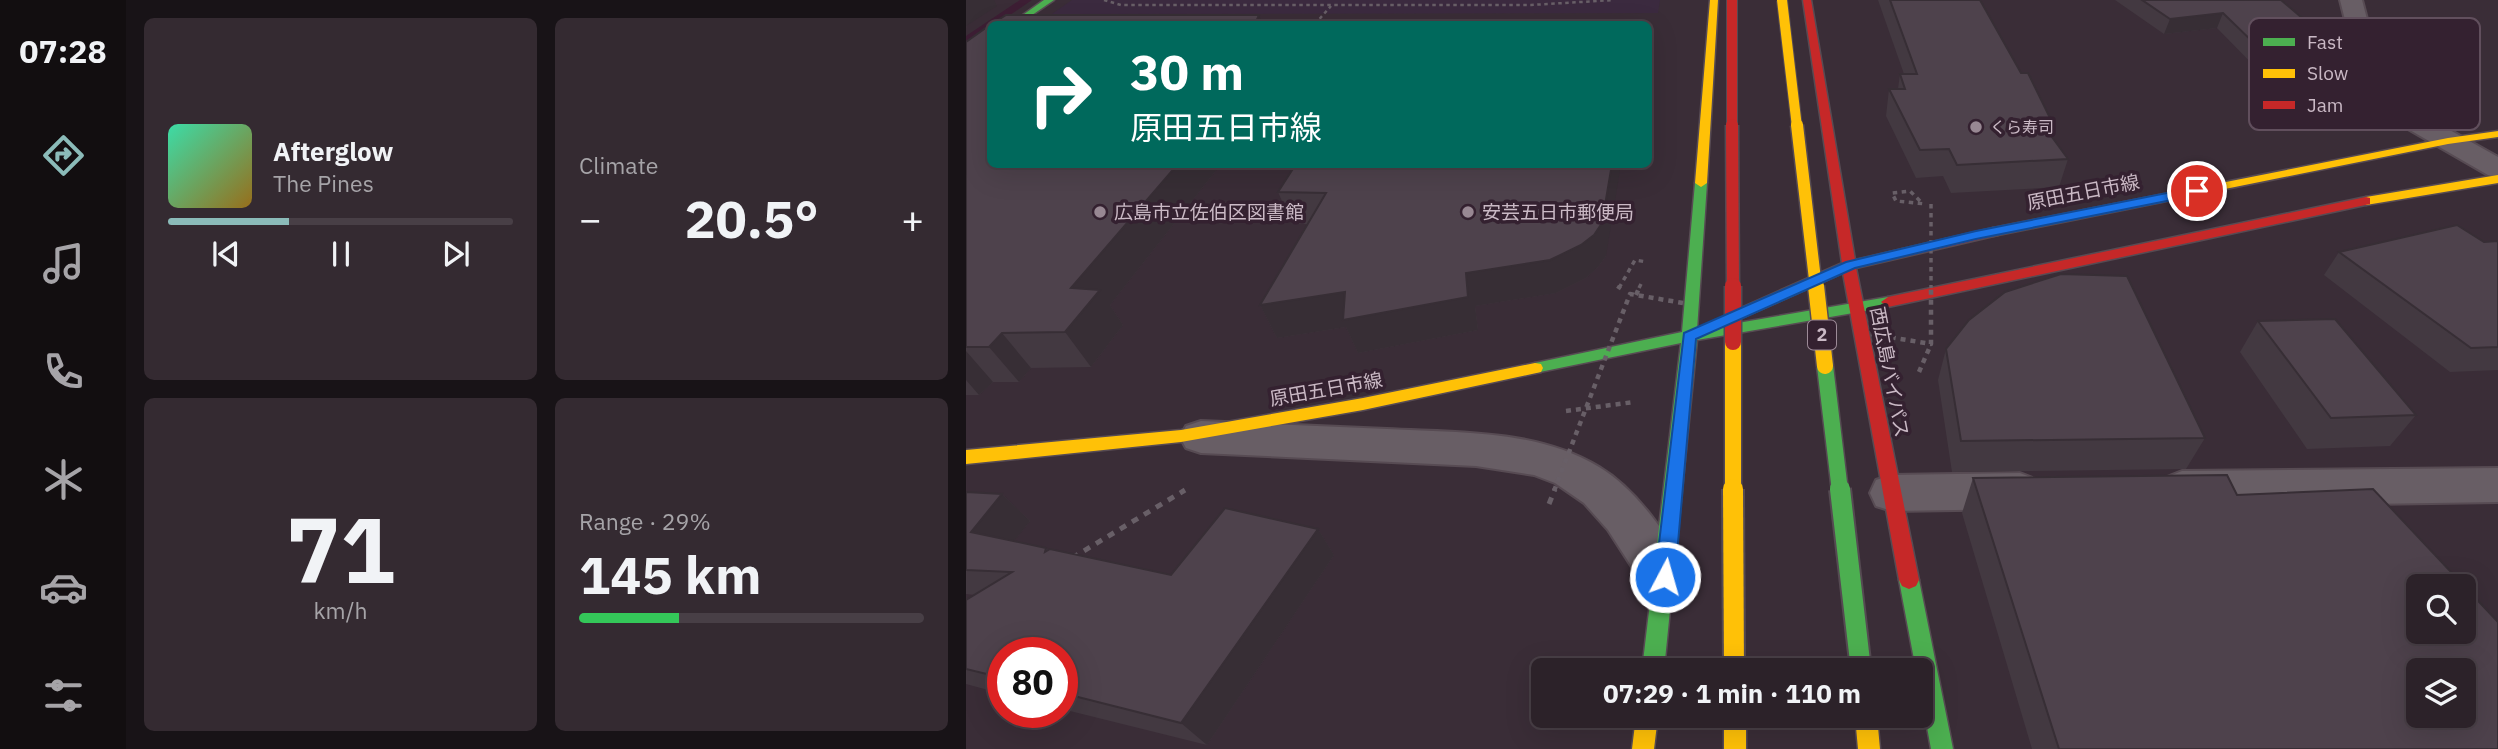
<!DOCTYPE html>
<html lang="en">
<head>
<meta charset="utf-8">
<style>
  body { margin:0; font-family:"IBM Plex Sans","Noto Sans JP",sans-serif; background:#342a31; color:#f1f3f6; height:100vh; display:flex; flex-direction:column; font-size:26px; white-space:nowrap }
  * { box-sizing:border-box; margin:0 }
  p { font-size:23px; color:#a6a4a8 }
  .icon { flex:none; width:38px; height:38px; fill:none; stroke:currentColor; stroke-width:2; stroke-linecap:round; stroke-linejoin:round }
  .map { position:relative; flex:1; overflow:hidden }
  .side { display:flex; flex-direction:column; gap:18px; padding:18px; background:#181317; width:840px }
  .side>* { flex:none }
  .guide { position:absolute; left:21px; top:21px; width:665px; height:147px; border-radius:10px; box-shadow:0 7px 28px #0002,0 0 0 2px #483f46; background:#00695c; color:#fff; overflow:hidden }
  .fabs { position:absolute; left:1440px; top:574px; display:grid; gap:14px }
  .fabs a { display:grid; place-items:center; width:70px; height:70px; border-radius:10px; background:#2c2229; box-shadow:0 7px 28px #0002,0 0 0 2px #483f46; font-size:35px }
  .speed { position:absolute; left:21px; top:637px; display:flex; gap:14px; font-size:35px; font-weight:700; text-align:center }
  .speed>* { display:grid; place-content:center; width:91px; height:91px; border-radius:50%; background:#2c2229; box-shadow:0 7px 28px #0002,0 0 0 2px #483f46; line-height:1 }
  .speed .limit { border:10px solid #d22; background:#fff; color:#111 }
  .pin { position:absolute; display:grid; place-items:center; width:60px; height:60px; color:#fff; margin:-30px; border:4px solid #fff; border-radius:50%; box-shadow:0 2px 7px #0007 }
  .me { position:absolute; width:77px; margin:-38px; rotate:6deg; stroke-linejoin:round; filter:drop-shadow(0 0 5px #0008) }
  .turn { display:flex; align-items:center; gap:24px; height:147px; padding:0 28px; font-size:32px }
  .turn .icon { width:91px; height:91px; stroke-width:2.5 }
  .turn b { display:block; font-size:49px; line-height:60px }
  .big { font-size:52px; font-weight:700; line-height:1.1 }
  .side .tile { flex:1; display:flex; flex-direction:column; justify-content:center; gap:10px; min-width:0; padding:0 24px; border-radius:10px; background:#342a31 }
  .side .dial { align-items:center; gap:0 }
  .dial b { font-size:91px; line-height:1 }
  .song { display:flex; align-items:center; gap:21px }
  .cover { width:84px; height:84px; border-radius:10px; background:linear-gradient(135deg,hsl(160 70% 55%),hsl(40 70% 35%)) }
  .played { height:7px; border-radius:4px; background:linear-gradient(90deg,#8bbbb9 35%,#483f46 35%) }
  .keys { display:flex; justify-content:space-around; direction:ltr }
  .heat { display:flex; justify-content:space-between; align-items:center; font-size:38px; direction:ltr }
  .charge { height:10px; border-radius:5px; background:linear-gradient(90deg,#34c759 29%,#483f46 0) }
  .side .tiles { flex:1; display:grid; gap:18px; grid-template-columns:repeat(2,1fr) }
  .trip { position:absolute; left:565px; top:658px; width:402px; height:70px; border-radius:10px; background:#2c2229; box-shadow:0 7px 28px #0002,0 0 0 2px #483f46; font-weight:700; line-height:70px; text-align:center }
  main { display:flex; flex:1; min-height:0 }
  .tabs { display:flex; flex-direction:column; width:126px; justify-content:space-around; align-items:center; background:#120e10; color:#a6a4a8 }
  .tabs .icon { width:49px; height:49px }
  .tabs .current { color:#8bbbb9 }
  .tabs b { font-size:32px; color:#f1f3f6 }
  .map>svg:first-child { display:block }
  .green { fill:#3b2a3f }
  .lines { fill:none; stroke-linecap:round; stroke-linejoin:round }
  .stream { fill:#3d1e34; fill-rule:evenodd }
  .street-casing { stroke:#574b53; stroke-width:4 }
  .fast-casing { stroke:#574b53; stroke-width:3 }
  .slow-casing { stroke:#574b53; stroke-width:3 }
  .jam-casing { stroke:#574b53; stroke-width:3 }
  .path-far3 { stroke:#685f67; stroke-width:2.5; stroke-dasharray:3.5 3.5; stroke-linecap:butt }
  .path-far2 { stroke:#685f67; stroke-width:3.5; stroke-dasharray:4.5 4.5; stroke-linecap:butt }
  .path-far1 { stroke:#685f67; stroke-width:4.5; stroke-dasharray:5 5; stroke-linecap:butt }
  .path { stroke:#685f67; stroke-width:5; stroke-dasharray:7 7; stroke-linecap:butt }
  .street { fill:#685e65; fill-rule:evenodd }
  .fast { fill:#4caf50; fill-rule:evenodd }
  .slow { fill:#ffc107; fill-rule:evenodd }
  .jam { fill:#c62828; fill-rule:evenodd }
  .fast-bridge-far1-casing { stroke:#554a52; stroke-width:19; stroke-linecap:butt }
  .fast-bridge-casing { stroke:#554a52; stroke-width:24; stroke-linecap:butt }
  .slow-bridge-far3-casing { stroke:#554a52; stroke-width:12; stroke-linecap:butt }
  .slow-bridge-far2-casing { stroke:#554a52; stroke-width:15; stroke-linecap:butt }
  .slow-bridge-far1-casing { stroke:#554a52; stroke-width:19; stroke-linecap:butt }
  .slow-bridge-casing { stroke:#554a52; stroke-width:24; stroke-linecap:butt }
  .jam-bridge-far2-casing { stroke:#554a52; stroke-width:12; stroke-linecap:butt }
  .jam-bridge-far1-casing { stroke:#554a52; stroke-width:15; stroke-linecap:butt }
  .jam-bridge-casing { stroke:#554a52; stroke-width:19; stroke-linecap:butt }
  .path-bridge-far2 { stroke:#685f67; stroke-width:3.5; stroke-dasharray:4.5 4.5; stroke-linecap:butt }
  .path-bridge-far1 { stroke:#685f67; stroke-width:4.5; stroke-dasharray:5 5; stroke-linecap:butt }
  .path-bridge { stroke:#685f67; stroke-width:5; stroke-dasharray:7 7; stroke-linecap:butt }
  .fast-bridge-far1 { stroke:#4caf50; stroke-width:16 }
  .fast-bridge { stroke:#4caf50; stroke-width:20 }
  .slow-bridge-far3 { stroke:#ffc107; stroke-width:10 }
  .slow-bridge-far2 { stroke:#ffc107; stroke-width:12 }
  .slow-bridge-far1 { stroke:#ffc107; stroke-width:16 }
  .slow-bridge { stroke:#ffc107; stroke-width:20 }
  .jam-bridge-far2 { stroke:#c62828; stroke-width:10 }
  .jam-bridge-far1 { stroke:#c62828; stroke-width:12 }
  .jam-bridge { stroke:#c62828; stroke-width:16 }
  .wall { fill:#433941 }
  .shaded-wall { fill:#372e35 }
  .building { fill:#4e424c; stroke:#372e35; stroke-width:2; fill-rule:evenodd }
  .route { fill:#1a73e8; stroke:#114b97; stroke-width:2 }
  .poi-dot { fill:#988893; stroke:#342130; stroke-width:2.5 }
  .labels { text-anchor:middle; stroke-width:7; stroke-linejoin:round; paint-order:stroke }
  .far-poi-label { font-size:16px; fill:#cab9c5; stroke:#342130; text-anchor:start }
  .shield { fill:#342130; stroke:#9d8b98; stroke-width:2 }
  .shield-label { font-size:18px; font-weight:bold; fill:#cab9c5 }
  .street-label { font-size:19px; fill:#cab9c5; stroke:#342130 }
  .poi-label { font-size:19px; fill:#cab9c5; stroke:#342130; text-anchor:start }
  .key { fill:#342130; stroke:#614f5d; stroke-width:2 }
  .key-label { font-size:19px; fill:#cab9c5 }
</style>
</head>
<body>
<main>
<nav class="tabs">
<b>07:28</b>
<svg class="icon current" aria-label="directions" viewBox="0 0 24 24"><path d="M12 3l9 9-9 9-9-9zM9 14v-3h6M13 9l2 2-2 2"/></svg>
<svg class="icon" aria-label="music" viewBox="0 0 24 24"><path d="M9 18V5l10-2v13"/><circle cx="6" cy="18" r="3"/><circle cx="16" cy="16" r="3"/></svg>
<svg class="icon" aria-label="phone" viewBox="0 0 24 24"><path d="M5 4h4l2 5-3 2q2 4 5 5l2-3 5 2v4C11 20 4 13 5 4z"/></svg>
<svg class="icon" aria-label="climate" viewBox="0 0 24 24"><path d="M12 3v18M4 7l16 10M4 17L20 7"/></svg>
<svg class="icon" aria-label="car" viewBox="0 0 24 24"><path d="M5 17H2v-5l4-1 3-4h7l3 4 3 1v5h-3M9 17h6M6 11h13"/><circle cx="7" cy="17" r="2"/><circle cx="17" cy="17" r="2"/></svg>
<svg class="icon" aria-label="filters" viewBox="0 0 24 24"><path d="M4 7h16M4 17h16"/><circle cx="9" cy="7" r="2"/><circle cx="15" cy="17" r="2"/></svg>
</nav>
<section class="side">
<div class="tiles">
<div class="tile">
<div class="song"><i class="cover"></i><div><b>Afterglow</b><p>The Pines</p></div></div>
<div class="played"></div>
<div class="keys"><svg class="icon" aria-label="previous" viewBox="0 0 24 24"><path d="M18 5L8 12l10 7zM5 5v14"/></svg><svg class="icon" aria-label="pause" viewBox="0 0 24 24"><path d="M8 5v14M16 5v14"/></svg><svg class="icon" aria-label="next" viewBox="0 0 24 24"><path d="M6 5l10 7-10 7zM19 5v14"/></svg></div>
</div>
<div class="tile"><p>Climate</p>
<div class="heat"><a>−</a><b class="big">20.5°</b><a>+</a></div>
</div>
<div class="tile dial"><b>71</b><p>km/h</p></div>
<div class="tile"><p>Range · 29%</p><b class="big">145 km</b><div class="charge"></div></div>
</div>
</section>
<div class="map">
<svg width="1532" height="749" viewBox="0 0 1532 749">
  <rect width="100%" height="100%" fill="#3a2d37"/>
  <path class="green" d="M106,0H694L692,13L86,14Z"/>
  <g class="lines">
    <path class="stream" d="M54,0H66L31,24H24V29L0,44V36Z"/>
    <g class="street-casing">
      <path id="street" d="M1374,0H1396L1417,80L1448,110L1532,157V178L1522,175L1430,122L1396,87Z
        M235,421C297,424 359,426 421,429C491,433 571,429 633,467C670,489 705,538 723,577L716,592L699,598L682,592L642,530L618,503L589,483L568,475L510,466L235,453L220,448L214,437L220,426Z
        M1532,468V502L1216,507L1201,501L1194,489L1201,477L1216,471Z
        M1054,473L1069,479L1076,491L1069,503L1054,509L926,511L910,506L904,493L910,480L926,475Z"/>
    </g>
    <g class="fast-casing">
      <path id="fast" d="M78,0H88L53,24H44Z
        M735,179L741,183L731,330L922,297L929,302L922,307L731,340L698,670H676L715,343L569,373L561,368L569,363L716,332L729,183Z
        M943,571L950,574L953,580L987,749H965L956,700V670H950L933,580L936,574Z"/>
    </g>
    <g class="slow-casing">
      <path id="slow" d="M744,0H752L741,183L735,187L729,183Z
        M1532,131V137L1482,144L1027,236L1020,232L1027,228L1482,138Z
        M1532,175V183L1400,205L1394,201L1400,197Z
        M569,363L575,364L577,368L575,372L397,410L215,442L0,464V450L215,430L397,398Z
        M670,716H692L688,749H666Z
        M758,716H780V749H758Z
        M889,716H911L914,749H892Z"/>
    </g>
    <g class="jam-casing">
      <path id="jam" d="M837,0H845L889,260L1027,228L1034,232L1032,235L890,268L953,580L950,586L943,589L936,586L933,580L877,273L778,317H768L766,314L768,311L876,263Z
        M1400,197L1404,198V204L922,307L915,302L922,297Z"/>
    </g>
    <path class="path-far3" d="M138,0L155,5H565L648,0
      M349,24L365,6"/>
    <path class="path-far2" d="M954,201L944,191L926,193L930,201L960,204
      M653,288L669,260L681,262
      M673,288L677,280"/>
    <path class="path-far1" d="M652,289L654,286
      M670,295L674,286
      M953,372L965,344
      M600,411L668,402"/>
    <path class="path" d="M106,558L219,490"/>
    <use href="#street" class="street"/>
    <use href="#fast" class="fast"/>
    <use href="#slow" class="slow"/>
    <use href="#jam" class="jam"/>
    <g class="fast-bridge-far1-casing">
      <path id="fast-bridge-far1" d="M859,366L874,491"/>
    </g>
    <g class="fast-bridge-casing">
      <path id="fast-bridge" d="M874,489L895,670"/>
    </g>
    <g class="slow-bridge-far3-casing">
      <path id="slow-bridge-far3" d="M816,0L831,127"/>
    </g>
    <g class="slow-bridge-far2-casing">
      <path id="slow-bridge-far2" d="M831,125L850,288"/>
    </g>
    <g class="slow-bridge-far1-casing">
      <path id="slow-bridge-far1" d="M850,286L859,366
        M767,342V491"/>
    </g>
    <g class="slow-bridge-casing">
      <path id="slow-bridge" d="M767,489L768,670"/>
    </g>
    <g class="jam-bridge-far2-casing">
      <path id="jam-bridge-far2" d="M766,0V127"/>
    </g>
    <g class="jam-bridge-far1-casing">
      <path id="jam-bridge-far1" d="M766,125L767,288"/>
    </g>
    <g class="jam-bridge-casing">
      <path id="jam-bridge" d="M767,286V342"/>
    </g>
    <path class="path-bridge-far2" d="M965,204V288"/>
    <path class="path-bridge-far1" d="M905,334L965,344V286
      M588,491L664,294L717,303"/>
    <path class="path-bridge" d="M583,504L589,489"/>
    <use href="#fast-bridge-far1" class="fast-bridge-far1"/>
    <use href="#fast-bridge" class="fast-bridge"/>
    <use href="#slow-bridge-far3" class="slow-bridge-far3"/>
    <use href="#slow-bridge-far2" class="slow-bridge-far2"/>
    <use href="#slow-bridge-far1" class="slow-bridge-far1"/>
    <use href="#slow-bridge" class="slow-bridge"/>
    <use href="#jam-bridge-far2" class="jam-bridge-far2"/>
    <use href="#jam-bridge-far1" class="jam-bridge-far1"/>
    <use href="#jam-bridge" class="jam-bridge"/>
  </g>
  <path class="wall" d="M912,0H1014L1055,73L1086,122L1083,133L1102,159L1093,187L985,193L977,176L950,178L920,116L923,89H932L934,74H938Z
    M1149,0H1315L1421,116L1347,126L1251,28L1198,34Z
    M0,42L24,164H255L144,305L157,325L125,367L65,368L53,382H27L13,395H0Z
    M330,164L640,256L632,267L620,278L590,293L509,306L512,330L392,353L380,327L311,338L294,305L341,224H326L312,192Z
    M1532,241V370L1484,372L1358,275L1373,252Z
    M1292,321L1450,415L1424,446L1341,449L1274,352Z
    M980,349L1239,438L1220,469L986,472L972,380Z
    M1007,478L1271,495L1532,749H1066L996,513Z
    M0,492L36,494L64,521L48,541L80,548L82,550L205,575L352,529L368,555L241,745L96,709V653H37V694L0,684V600L9,595L0,594Z"/>
  <path class="shaded-wall" d="M0,0H28L31,6L0,26Z
    M1257,13L1251,28L1198,34L1204,19Z
    M293,15L297,24H289Z
    M1431,99L1421,116L1347,126L1356,109Z
    M212,164H255L144,305L157,325L125,367L99,332L105,288Z
    M646,164H655L640,256L632,267L620,278L590,293L509,306L512,330L392,353L380,327L311,338L294,305L500,273Z
    M36,333L65,368L53,382L23,347Z
    M0,351L27,382L13,395L0,380Z
    M36,494L64,521L34,559L5,532Z
    M352,529L368,555L241,745L215,723Z"/>
  <path class="building" d="M924,0H1014L1055,73H1062L1086,122H1075L1102,159L991,165L983,149L954,150L923,89H939L934,74H951Z
    M1176,0H1315L1431,99L1356,109L1257,13L1204,19Z
    M40,15H293L289,24H26Z
    M24,25V164H212L105,288L134,290L99,332L36,333L23,347H0V42Z
    M330,164H646L636,223L628,235L615,245L584,260L500,273L502,297L377,320L379,292L294,305L360,193L312,192Z
    M1491,225L1518,242L1532,241V347L1505,348L1373,252Z
    M1095,274L1161,276L1239,438L995,441L980,349L1003,320L1039,292Z
    M1369,319L1450,415L1365,418L1292,321Z
    M1261,475L1271,495L1407,489L1532,622V749H1093L1007,478ZM1452,586H1498V632H1452ZM1452,670H1498V716H1452Z
    M0,492L36,494L5,532L80,548L79,552L84,549L205,575L259,508L352,529L215,723L96,693V653H37V678L0,669V600L46,572L0,570Z"/>
  <path class="route" d="M1231,187L1238,191L1236,194L1010,239L889,268L730,339L709,577L706,583L699,585L692,583L689,577L718,333L880,262L1010,231Z"/>
  <g class="poi-dot">
    <circle cx="1010" cy="127" r="7"/>
    <circle cx="134" cy="212" r="7"/>
    <circle cx="502" cy="212" r="7"/>
  </g>
  <g class="labels">
    <g class="far-poi-label">
      <text x="1024" y="133">くら寿司</text>
    </g>
    <rect class="shield" x="842" y="320.5" width="28" height="29" rx="5"/>
    <g class="shield-label">
      <text x="856" y="341">2</text>
    </g>
    <g class="street-label">
      <text transform="translate(1117 192) rotate(-11)" y="7">原田五日市線</text>
      <text transform="translate(924 372) rotate(79)" y="7">西広島バイパス</text>
      <text transform="translate(360 389) rotate(-10)" y="7">原田五日市線</text>
    </g>
    <g class="poi-label">
      <text x="148" y="219">広島市立佐伯区図書館</text>
      <text x="516" y="219">安芸五日市郵便局</text>
    </g>
  </g>
  <rect x="1283" y="18" width="231" height="112" rx="10" class="key"/>
  <rect x="1297" y="38" width="32" height="8" fill="#4caf50"/>
  <rect x="1297" y="69" width="32" height="9" fill="#ffc107"/>
  <rect x="1297" y="101" width="32" height="8" fill="#c62828"/>
  <g class="key-label">
    <text x="1341" y="49">Fast</text>
    <text x="1341" y="80">Slow</text>
    <text x="1341" y="112">Jam</text>
  </g>
</svg>
<div class="fabs">
<a><svg class="icon" aria-label="search" viewBox="0 0 24 24"><circle cx="10" cy="10" r="6"/><path d="M15 15l6 6"/></svg></a>
<a><svg class="icon" aria-label="layers" viewBox="0 0 24 24"><path d="M12 4l9 5-9 5-9-5zM3 14l9 5 9-5"/></svg></a>
</div>
<div class="speed"><div class="limit">80</div></div>
<div class="pin" style="left:1231px;top:191px;background:#d93025"><svg class="icon" aria-label="arrive" viewBox="0 0 24 24"><path d="M6 21V4h12l-3 4 3 4H6"/></svg></div>
<svg class="me" style="left:699px;top:577px" viewBox="-20 -20 40 40"><circle r="17" fill="#1a73e8" stroke="#fff" stroke-width="3"/><path d="M0-11L8 9 0 5-8 9z" fill="#fff"/></svg>
<div class="trip">07:29 · 1 min · 110 m</div>
<div class="guide">
<div class="turn"><svg class="icon" aria-label="right" viewBox="0 0 24 24"><path d="M7 20v-9h11M14 6l5 5-5 5"/></svg><div><b>30 m</b>原田五日市線</div></div>
</div>
</div>
</main>
</body>
</html>
